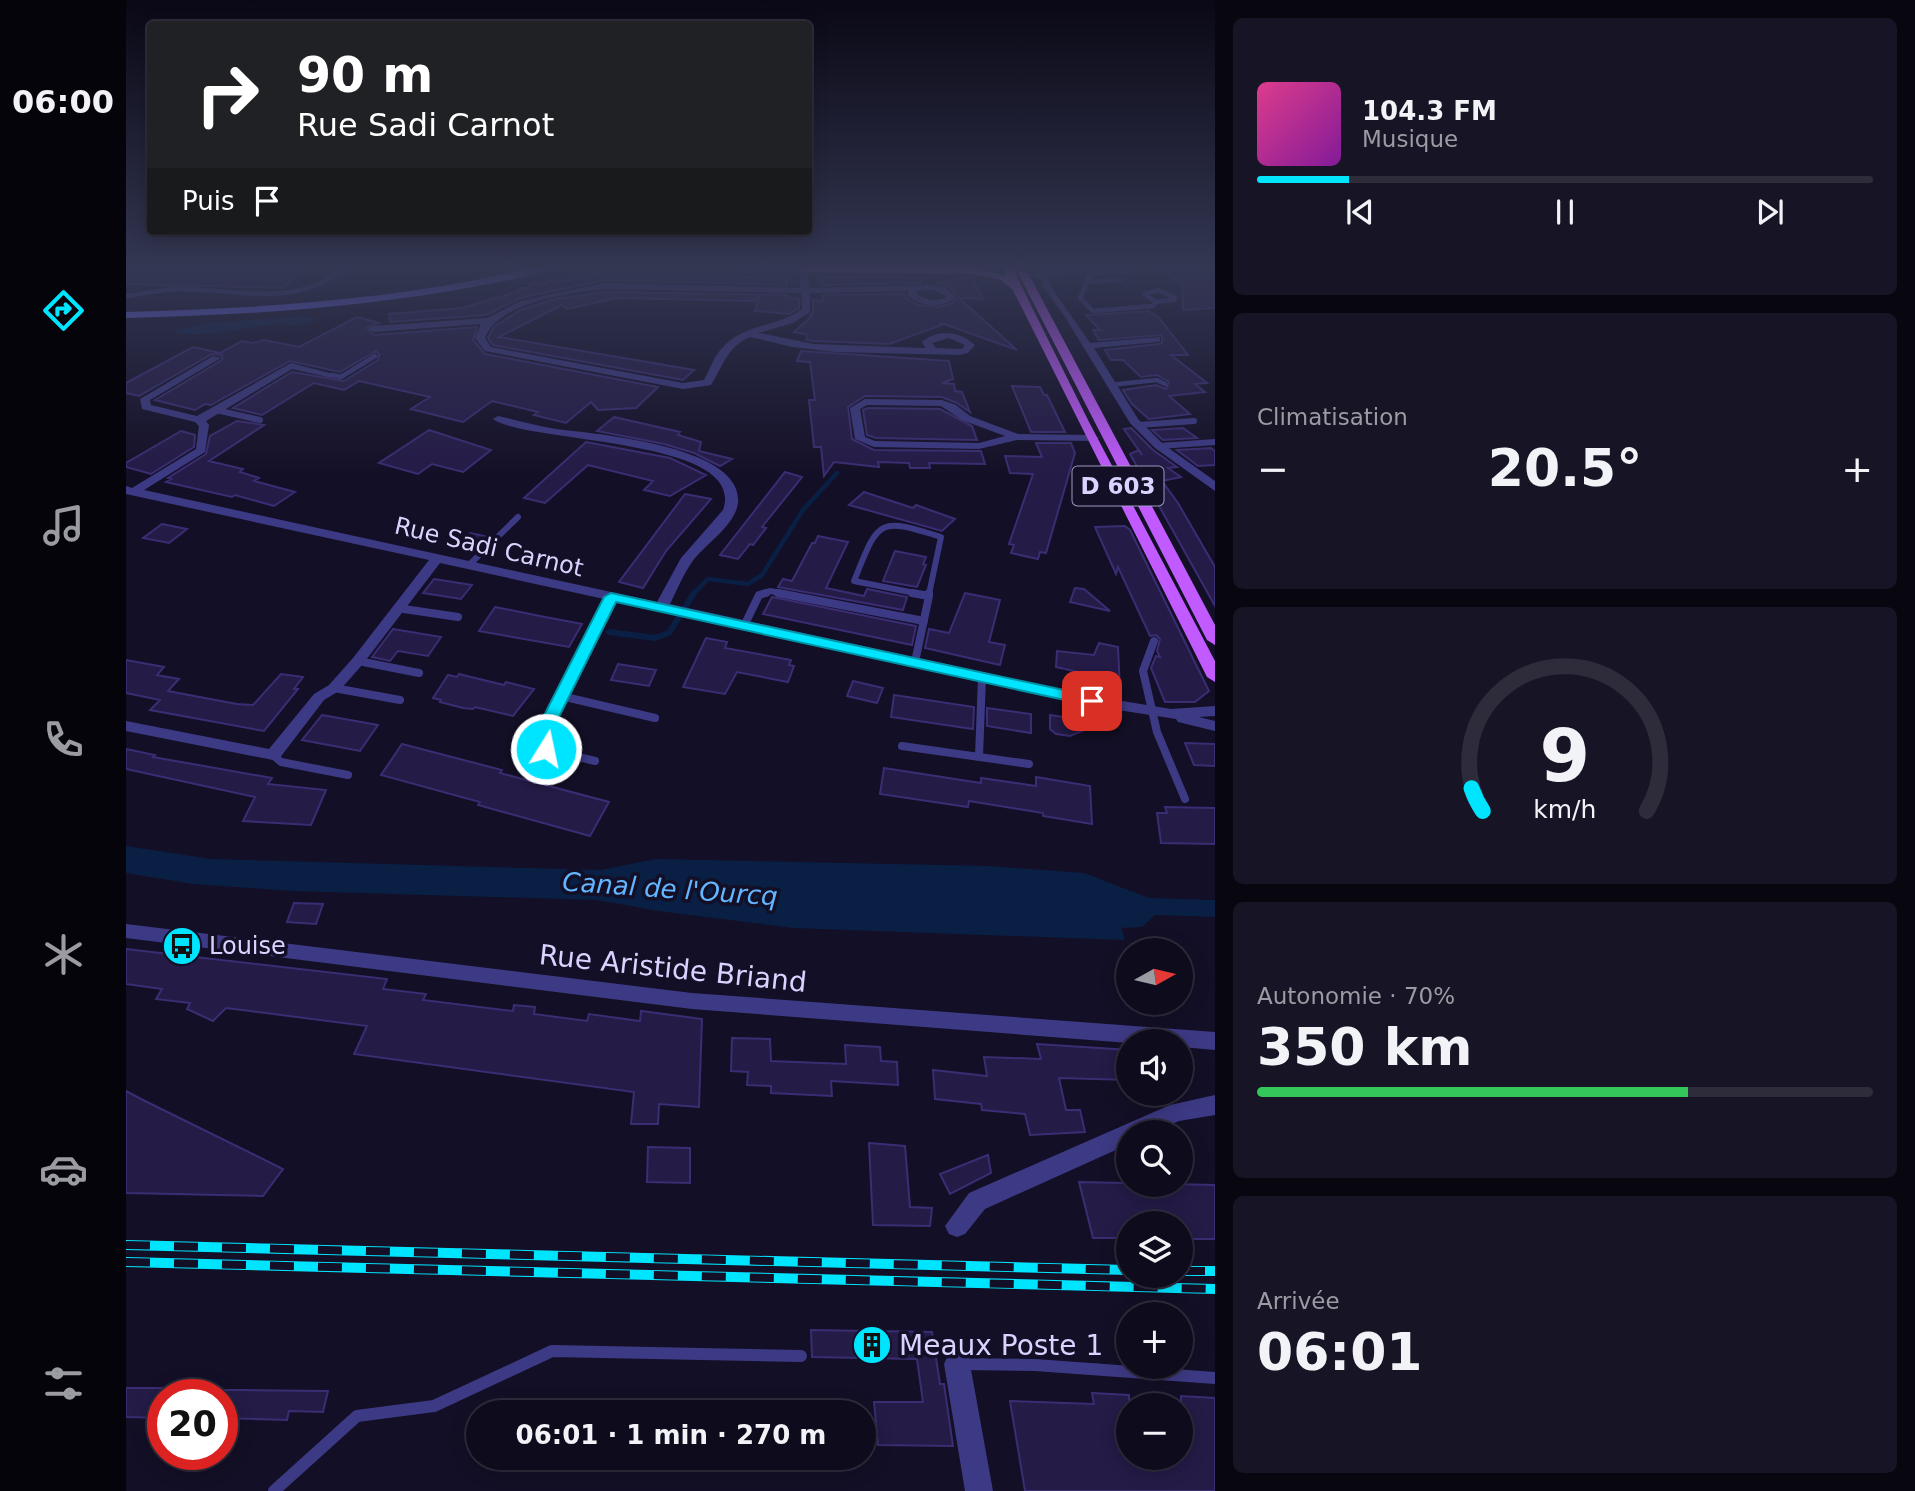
<!DOCTYPE html>
<html lang="fr">
<head>
<meta charset="utf-8">
<style>
  body { margin:0; font-family:"DejaVu Sans",sans-serif; background:#171425; color:#f1f3f6; height:100vh; display:flex; flex-direction:column; font-size:26px; white-space:nowrap }
  * { box-sizing:border-box; margin:0 }
  p { font-size:23px; color:#9b9ba3 }
  .icon { flex:none; width:38px; height:38px; fill:none; stroke:currentColor; stroke-width:2; stroke-linecap:round; stroke-linejoin:round }
  .map { position:relative; flex:1; overflow:hidden }
  .details { display:flex; flex-direction:column; gap:18px; padding:18px; background:#08060f; width:700px }
  .details>* { flex:none }
  .guide { position:absolute; left:21px; top:21px; width:665px; height:214px; border-radius:7px; box-shadow:0 4px 18px #0003,0 0 0 2px #2e2b3b; background:#202124; color:#fff; overflow:hidden }
  .needle { width:46px; rotate:82deg }
  .controls { position:absolute; left:990px; top:938px; display:grid; gap:14px }
  .controls a { display:grid; place-items:center; width:77px; height:77px; border-radius:50%; background:#0e0b1c; box-shadow:0 4px 18px #0003,0 0 0 2px #2e2b3b; font-size:35px }
  .speed { position:absolute; left:21px; top:1379px; display:flex; gap:14px; font-size:35px; font-weight:700; text-align:center }
  .speed>* { display:grid; place-content:center; width:91px; height:91px; border-radius:50%; background:#0e0b1c; box-shadow:0 4px 18px #0003,0 0 0 2px #2e2b3b; line-height:1 }
  .speed .limit { border:10px solid #d22; background:#fff; color:#111 }
  .pin { position:absolute; display:grid; place-items:center; width:60px; height:60px; color:#fff; margin:-30px; border-radius:14px; box-shadow:0 4px 10px #0006 }
  .me { position:absolute; width:77px; margin:-38px; rotate:10deg; stroke-linejoin:round; filter:drop-shadow(0 0 5px #0008) }
  .turn { display:flex; align-items:center; gap:24px; height:147px; padding:0 35px; font-size:32px }
  .turn .icon { width:91px; height:91px; stroke-width:2.5 }
  .turn b { display:block; font-size:49px; line-height:60px }
  .then { display:flex; align-items:center; height:66px; padding:0 35px; background:#0003; gap:14px; font-size:26px }
  .big { font-size:52px; font-weight:600; line-height:1.1 }
  .details .widget { flex:1; display:flex; flex-direction:column; justify-content:center; gap:10px; min-width:0; padding:0 24px; border-radius:10px; background:#171425 }
  .details .dial { align-items:center; gap:0 }
  .dial svg { height:182px; overflow:visible; fill:none; stroke:#2e2b3b; stroke-width:7; stroke-linecap:round; text-anchor:middle }
  .dial text { fill:#f1f3f6; stroke:none }
  .song { display:flex; align-items:center; gap:21px }
  .cover { width:84px; height:84px; border-radius:10px; background:linear-gradient(135deg,hsl(330 70% 55%),hsl(290 70% 35%)) }
  .played { height:7px; border-radius:4px; background:linear-gradient(90deg,#00e5ff 15%,#2e2b3b 15%) }
  .keys { display:flex; justify-content:space-around; direction:ltr }
  .heat { display:flex; justify-content:space-between; align-items:center; font-size:38px; direction:ltr }
  .charge { height:10px; border-radius:5px; background:linear-gradient(90deg,#34c759 70%,#2e2b3b 0) }
  .trip { position:absolute; left:340px; top:1400px; width:410px; height:70px; border-radius:35px; background:#0e0b1c; box-shadow:0 4px 18px #0003,0 0 0 2px #2e2b3b; font-weight:600; line-height:70px; text-align:center }
  main { display:flex; flex:1; min-height:0 }
  .tab-bar { display:flex; flex-direction:column; width:126px; justify-content:space-around; align-items:center; background:#06040b; color:#9b9ba3 }
  .tab-bar .icon { width:49px; height:49px }
  .tab-bar .on { color:#00e5ff }
  .tab-bar b { font-size:32px; color:#f1f3f6 }
  .map>svg:first-child { display:block }
  .water { fill:#0a1f44 }
  .lines { fill:none; stroke-linecap:round; stroke-linejoin:round }
  .stream-far1 { stroke:#0a1f44; stroke-width:4.5 }
  .stream { stroke:#0a1f44; stroke-width:6 }
  .building { fill:#241b47; stroke:#3b2d73; stroke-width:2 }
  .lane-far3 { stroke:#3d3a85; stroke-width:4.5 }
  .lane-far2 { stroke:#3d3a85; stroke-width:6 }
  .lane-far1 { stroke:#3d3a85; stroke-width:8 }
  .lane { stroke:#3d3a85; stroke-width:12 }
  .street { fill:#3d3a85; fill-rule:evenodd }
  .secondary { fill:#6f6bff; fill-rule:evenodd }
  .primary { fill:#c25bff; fill-rule:evenodd }
  .rail-casing { stroke:#00e5ff; stroke-width:10 }
  .rail { stroke:#130f26; stroke-width:8; stroke-dasharray:24; stroke-linecap:butt }
  .route { fill:#00e5ff; stroke:#0095a6; stroke-width:2 }
  .labels { text-anchor:middle; stroke-width:7; stroke-linejoin:round; paint-order:stroke }
  .shield { fill:#130f26; stroke:#9e99be; stroke-width:2 }
  .shield-label { font-size:23px; font-weight:bold; fill:#d9d4ff }
  .street-label { font-size:24px; fill:#d9d4ff; stroke:#130f26 }
  .poi-label { font-size:24px; fill:#d9d4ff; stroke:#130f26; text-anchor:start }
  .water-label { font-size:26px; font-style:italic; fill:#62b6ff; stroke:#130f26 }
  .near-street-label { font-size:28px; fill:#d9d4ff; stroke:#130f26 }
  .near-poi-label { font-size:28px; fill:#d9d4ff; stroke:#130f26; text-anchor:start }
</style>
</head>
<body>
<main>
<nav class="tab-bar">
<b>06:00</b>
<svg class="icon on" aria-label="directions" viewBox="0 0 24 24"><path d="M12 3l9 9-9 9-9-9zM9 14v-3h6M13 9l2 2-2 2"/></svg>
<svg class="icon" aria-label="music" viewBox="0 0 24 24"><path d="M9 18V5l10-2v13"/><circle cx="6" cy="18" r="3"/><circle cx="16" cy="16" r="3"/></svg>
<svg class="icon" aria-label="phone" viewBox="0 0 24 24"><path d="M5 4h4l2 5-3 2q2 4 5 5l2-3 5 2v4C11 20 4 13 5 4z"/></svg>
<svg class="icon" aria-label="climate" viewBox="0 0 24 24"><path d="M12 3v18M4 7l16 10M4 17L20 7"/></svg>
<svg class="icon" aria-label="car" viewBox="0 0 24 24"><path d="M5 17H2v-5l4-1 3-4h7l3 4 3 1v5h-3M9 17h6M6 11h13"/><circle cx="7" cy="17" r="2"/><circle cx="17" cy="17" r="2"/></svg>
<svg class="icon" aria-label="filters" viewBox="0 0 24 24"><path d="M4 7h16M4 17h16"/><circle cx="9" cy="7" r="2"/><circle cx="15" cy="17" r="2"/></svg>
</nav>
<div class="map">
<svg width="1089" height="1491" viewBox="0 0 1089 1491">
  <rect width="100%" height="100%" fill="#130f26"/>
  <path class="water" d="M179,316L187,318V321C172,328 159,323 144,325C120,327 66,341 46,331L86,323Z
    M0,846L85,859L475,870L529,859L863,866L958,873L1023,898L1089,900V917L1029,915L1016,927L995,928L999,940L667,928L532,911L471,900L167,891L67,884L0,873Z"/>
  <g class="lines">
    <path class="stream-far1" d="M567,594L582,579L622,584L636,575L677,510L711,473"/>
    <path class="stream" d="M558,609L568,593
      M483,632L529,638L543,633L553,617"/>
  </g>
  <path class="building" d="M0,267H176L158,288L0,284Z
    M1067,268L1077,275H1089V308L1057,310L1056,284L1036,270Z
    M468,273L661,278V285L478,280L394,298L360,315L264,322L263,314L336,308L393,291L394,288H402L405,283L421,284L423,280H445L447,276L466,277Z
    M729,276L794,278L795,283L696,285V277L729,278Z
    M845,277L857,299L833,298L891,350L815,323L816,325L763,344L688,341L680,340L682,335L668,332L686,316L684,315L687,312V300L697,301V295L779,294L780,298L792,305L813,307L826,303L833,297L821,285L809,283Z
    M478,292L662,295L663,298L673,299V308L663,314L629,311L634,295L628,301L490,298L441,309L436,305L373,337L568,370L557,380L367,345L362,338L368,327L394,310L429,299Z
    M1023,311L1033,318L1062,355H1045L1081,383L1069,384L1079,392L1043,396L1064,414L1023,419L1006,404L997,390L1030,385L1040,389L1043,382L1031,375L1015,377L997,360H985L979,350L1032,344L1036,343V335L973,340L967,330H974L960,315Z
    M231,317L253,323L241,328L248,335L351,327L347,340L359,354L532,387L510,408L472,410L465,402L440,423L408,415L412,412L366,401L337,422L285,409L304,397L233,381L218,390L188,383L136,415L107,408L166,372L218,381L252,360L253,354L250,351L214,372L164,361L85,405L79,404L69,410L29,400L96,360V355L86,354L13,396L0,393V383L67,347L94,353L116,341L127,343L138,340L173,347Z
    M675,351L823,361L827,379L816,383L828,384L829,391L836,392L844,412L831,403L816,397L739,396L722,407L726,439L748,450L855,451L859,464L803,463L804,468H784L783,463L752,462L753,467L708,462L698,476L695,447H688L683,400H689L684,362L671,361Z
    M886,386L914,387L918,395H921L939,432H905Z
    M742,408L814,409L846,426L851,440L750,438L741,435L737,410Z
    M488,417L554,432L552,435L575,442L573,451L606,459L594,466L568,453L538,444L471,431Z
    M111,421L138,425L83,461L117,469L114,472L133,478L128,481L169,492L148,506L109,495L106,497L40,482L45,479L42,478L80,454L84,436Z
    M1005,428L1027,450L1051,467L1042,468L1055,477L1036,481L1052,503L1089,567V606L1004,454L1013,450L1016,455L998,429Z
    M1057,428L1071,438L1037,440L1026,430Z
    M303,430L365,450L337,472L306,464L292,474L253,463Z
    M55,431L69,435L68,447L25,474L0,467V463Z
    M460,442L544,458L580,475L544,496L518,490L527,481L462,465L419,503L398,498Z
    M910,443H945L949,453L920,553L914,552L912,559L885,553L888,545L883,544L907,474L884,473L879,456L916,457Z
    M1085,448L1089,451V465L1072,466L1051,450Z
    M659,472L676,477L636,527L640,528L627,545L624,544L612,559L594,555Z
    M738,492L787,508L790,505L829,519L816,531L723,505Z
    M559,494L585,499L540,551L517,588L493,582Z
    M36,524L61,529L43,543L17,538Z
    M999,526L1004,530L1083,691L1069,702H1039L1025,668L1030,656L1034,657L1031,651L1034,639L1030,635L1024,636L992,567L990,574L969,527Z
    M344,533L363,537L350,550L331,546Z
    M692,536L722,542L700,588L738,596L741,589L781,597L777,610L652,587L657,579L666,581L686,543H689Z
    M769,551L800,557L797,564L800,565L791,587L757,581Z
    M308,579L346,585L335,599L297,593Z
    M949,588L958,589L984,611L944,602Z
    M839,593L874,600L863,642L879,645L874,665L799,648L803,629L823,633Z
    M646,597L790,626L786,645L637,614Z
    M369,607L414,616L456,624L443,647L353,631Z
    M267,629L315,637L302,656L272,651L264,661L246,657Z
    M580,638L601,642L599,648L665,660L663,665L668,666L662,682L611,672L599,694L557,687Z
    M973,643L992,647L994,690L965,685V675L930,667L931,651L968,655Z
    M0,660L38,667L31,675L53,679L42,691L111,704L127,705L155,674L177,677L168,689H172L138,731L24,710L34,700L0,693Z
    M492,664L530,670L523,686L485,680Z
    M333,674L378,685L380,682L408,689L387,716L349,707L347,709L337,708L314,702L315,700L307,698L322,675L331,677Z
    M727,681L757,688L751,703L721,696Z
    M768,695L848,707L847,729L765,717Z
    M861,708L905,714V733L861,726Z
    M196,715L252,725L234,751L176,740Z
    M924,715L976,723L944,736L930,734L924,729Z
    M1059,743L1089,744V766L1068,765Z
    M276,744L376,770L374,773L483,802L464,836L352,805L354,802L255,775Z
    M0,749L29,755L27,757L146,778L142,784L200,790L185,825L117,821L129,797L0,769Z
    M758,768L855,783V778L910,786V777L964,786L966,824L917,816V813L843,801L842,807L754,794Z
    M1039,807L1089,808V844L1035,843L1031,813H1041Z
    M168,903L197,904L190,924L161,922Z
    M0,949L261,979L257,989L300,994L297,1000L387,1011L388,1005L409,1007L408,1014L461,1021L463,1014L514,1021L515,1011L576,1019L573,1107L533,1104L532,1124H505L508,1092L228,1054L241,1026L100,1008L87,1021L61,1009L64,1003L30,999L36,989L0,984Z
    M606,1038L644,1039L645,1061L720,1064L719,1045L754,1047L755,1061L771,1062L772,1085L705,1081L706,1096L645,1093V1086L621,1085L622,1072L605,1071Z
    M911,1044L1003,1050V1080L933,1078L940,1110H954L959,1132L904,1135L899,1114L856,1110L855,1104L809,1099L807,1070L861,1076L858,1057L915,1059Z
    M0,1091L17,1100L157,1169L137,1196L0,1193Z
    M743,1143L779,1146L784,1207L806,1208L804,1226L747,1225Z
    M522,1147L564,1148V1183L521,1182Z
    M862,1155L865,1173L824,1194L814,1174Z
    M953,1182L1089,1185V1239H1055V1223H1003V1238H967Z
    M685,1330L806,1332L814,1384H818L827,1446L752,1445L748,1402H797L791,1359L686,1357Z
    M0,1388H37V1418L0,1417Z
    M96,1390H117L202,1391L197,1412L163,1411L161,1420L96,1418Z
    M966,1393L1003,1395V1458H1055V1396L1089,1398V1491H899L884,1401L968,1404Z"/>
  <g class="lines">
    <path class="lane-far3" d="M1000,267L1005,271L965,273L954,298L967,311L1027,306L1030,302
      M960,282L995,280
      M1032,290L1049,298L1048,300L1030,302L1018,294Z
      M0,296C18,294 35,289 53,289C110,289 173,309 219,267
      M206,375L215,377L249,356
      M983,385L1031,380L1039,384
      M90,410L98,412"/>
    <path class="lane-far2" d="M90,410L134,420
      M1012,425L1068,421
      M1033,446L1089,442
      M343,565L392,517
      M635,594L644,591L661,594
      M794,594L728,581C753,519 751,517 815,537L803,594"/>
    <path class="lane-far1" d="M652,593L798,621
      M786,593L803,596
      M803,596V593
      M271,608L332,617
      M618,626L633,595L640,593
      M1028,641L1017,671L1031,732L1059,799
      M232,661L293,673
      M789,662L803,596
      M208,688L274,700
      M435,696L529,718
      M776,746L903,764
      M147,755L155,762L222,775
      M853,757L856,677
      M469,761L420,749L417,733L485,597"/>
    <path class="lane" d="M833,1364L909,1365L1089,1378
      M148,1491L231,1416L308,1406L426,1351L675,1356"/>
    <path class="street" d="M411,267H440L414,272L411,271Z
      M561,267H679L681,269L683,288L802,285L819,287L830,297C817,309 795,307 782,296V291L684,293V312L667,323L633,333L688,344L796,348H800L796,342C811,328 835,331 849,345L842,353L833,355L709,352L666,347L624,337C601,347 597,366 585,385L557,389L359,351L349,338L355,324L248,332L243,329L248,326L361,318L395,301L478,283L674,288L673,271L565,269ZM478,289L675,293L676,309C653,327 617,324 597,347C588,356 584,369 578,380L557,383L365,347L359,338C372,302 444,293 478,289ZM791,291L809,290L821,297C810,302 801,300 791,295ZM823,338L839,345L836,349L810,348L806,343Z
      M956,267H981L922,276L924,285L964,343L1034,337V341L1031,342L968,348L1012,419L1037,444L1089,481V491L1029,448L1004,423L939,317L916,285V279L904,275L912,271Z
      M87,356L95,358L24,400L25,405L71,416L165,363L211,375L206,378L166,369L80,421L83,425L79,452L18,490L531,602L555,558L597,510C623,437 402,444 367,419L372,416C391,420 410,426 430,429C468,434 618,445 612,503C609,526 579,544 566,562C557,575 551,590 544,604L966,696L1045,709L1089,706V716L1073,717L1089,721V731L1052,722L1050,719L966,706L314,563L237,664L213,691L198,700L153,759L147,760L0,731V721L143,749L188,694L203,685L227,658L303,560L0,494V486L6,488L70,449L73,426L69,422L16,409L14,399Z
      M739,399L816,400L830,405L844,416L892,434L968,435L973,438L968,441L891,440L853,449L748,447L729,439L724,408ZM741,405L815,406L836,420L879,436L853,443L749,441L739,437L734,409Z
      M0,924L566,993L1089,1032V1050L1055,1047V1041L1003,1043L566,1009L0,938Z
      M1089,1095V1115L1053,1121L1028,1132H1003V1144L859,1209L839,1234L831,1237L823,1234L819,1226L843,1193L1044,1105Z
      M831,1351L840,1355L844,1364L867,1491H839L818,1364L822,1355Z"/>
    <path class="secondary" d="M409,267H425C409,277 372,282 352,286C236,308 118,315 0,318V312C138,308 275,300 409,267Z"/>
    <path class="primary" d="M674,267L848,268L880,276L876,267H886L963,422L1089,661V682L1081,677L887,290L875,280L848,274L677,272L672,269Z
      M894,271L902,273L1089,625V645L1081,640L892,273Z"/>
    <g class="rail-casing">
      <path id="rail" d="M0,1245L1003,1270
        M0,1262L1089,1289
        M1055,1271H1089"/>
    </g>
    <use href="#rail" class="rail"/>
  </g>
  <linearGradient id="sky" x2="0" y2="1"><stop stop-color="#0a0815"/><stop offset="0.56" stop-color="#333752"/><stop offset="1" stop-color="#333752" stop-opacity="0"/></linearGradient>
  <rect width="1089" height="476" fill="url(#sky)"/>
  <path class="route" d="M485,593L966,696L974,701L966,706L490,602L425,733L428,749L425,752H414L409,733L478,597Z"/>
  <defs>
    <g id="bus-disc" transform="scale(2.0125)"><circle r="9.5" fill="#00e5ff" stroke="#130f26"/><path d="M-5-6H5V4H4V6H2V4H-2V6H-4V4H-5ZM-3.5-4V0h7V-4ZM-3.5 1.2v1.5H-2V1.2ZM2 1.2v1.5H3.5V1.2Z" fill="#111"/></g>
    <g id="building-disc" transform="scale(2.0125)"><circle r="9.5" fill="#00e5ff" stroke="#130f26"/><path d="M-4-6H4V6H1V3H-1V6H-4ZM-2.5-4.3h1.7v1.8h-1.7ZM.8-4.3h1.7v1.8H.8ZM-2.5-1h1.7V.8h-1.7ZM.8-1h1.7V.8H.8Z" fill="#111"/></g>
  </defs>
  <g fill-rule="evenodd">
    <use href="#bus-disc" x="56" y="946"/>
    <use href="#building-disc" x="746" y="1345"/>
  </g>
  <g class="labels">
    <rect class="shield" x="946.5" y="466.5" width="91" height="39" rx="5"/>
    <g class="shield-label">
      <text x="992" y="494">D 603</text>
    </g>
    <g class="street-label">
      <text transform="translate(363 547) rotate(13)" y="8">Rue Sadi Carnot</text>
    </g>
    <g class="poi-label">
      <text x="83" y="954">Louise</text>
    </g>
    <g class="water-label">
      <text transform="translate(544 889) rotate(4)" y="9">Canal de l'Ourcq</text>
    </g>
    <g class="near-street-label">
      <text transform="translate(547 968) rotate(6)" y="10">Rue Aristide Briand</text>
    </g>
    <g class="near-poi-label">
      <text x="773" y="1355">Meaux Poste 1</text>
    </g>
  </g>
</svg>
<div class="controls">
<a><svg class="needle" viewBox="-14 -14 28 28"><path d="M0-13l5 13h-10z" fill="#e53935"/><path d="M0 13l5-13h-10z" fill="#9b9ba3"/></svg></a>
<a><svg class="icon" aria-label="sound" viewBox="0 0 24 24"><path d="M4 9h4l5-4v14l-5-4H4zM17 9q2 3 0 6"/></svg></a>
<a><svg class="icon" aria-label="search" viewBox="0 0 24 24"><circle cx="10" cy="10" r="6"/><path d="M15 15l6 6"/></svg></a>
<a><svg class="icon" aria-label="layers" viewBox="0 0 24 24"><path d="M12 4l9 5-9 5-9-5zM3 14l9 5 9-5"/></svg></a>
<a>+</a>
<a>−</a>
</div>
<div class="speed"><div class="limit">20</div></div>
<div class="pin" style="left:966px;top:701px;background:#d93025"><svg class="icon" aria-label="arrive" viewBox="0 0 24 24"><path d="M6 21V4h12l-3 4 3 4H6"/></svg></div>
<svg class="me" style="left:420px;top:749px" viewBox="-20 -20 40 40"><circle r="17" fill="#00e5ff" stroke="#fff" stroke-width="3"/><path d="M0-11L8 9 0 5-8 9z" fill="#fff"/></svg>
<div class="trip">06:01 · 1 min · 270 m</div>
<div class="guide">
<div class="turn"><svg class="icon" aria-label="right" viewBox="0 0 24 24"><path d="M7 20v-9h11M14 6l5 5-5 5"/></svg><div><b>90 m</b>Rue Sadi Carnot</div></div>
<div class="then">Puis<svg class="icon" aria-label="arrive" viewBox="0 0 24 24"><path d="M6 21V4h12l-3 4 3 4H6"/></svg></div>
</div>
</div>
<section class="details">
<div class="widget">
<div class="song"><i class="cover"></i><div><b>104.3 FM</b><p>Musique</p></div></div>
<div class="played"></div>
<div class="keys"><svg class="icon" aria-label="previous" viewBox="0 0 24 24"><path d="M18 5L8 12l10 7zM5 5v14"/></svg><svg class="icon" aria-label="pause" viewBox="0 0 24 24"><path d="M8 5v14M16 5v14"/></svg><svg class="icon" aria-label="next" viewBox="0 0 24 24"><path d="M6 5l10 7-10 7zM19 5v14"/></svg></div>
</div>
<div class="widget"><p>Climatisation</p>
<div class="heat"><a>−</a><b class="big">20.5°</b><a>+</a></div>
</div>
<div class="widget dial"><svg viewBox="0 0 100 80">
<path d="M14 69A42 42 0 1 1 86 69"/>
<path d="M14 69A42 42 0 0 1 9 59" stroke="#00e5ff"/>
<text x="50" y="56" font-size="32" font-weight="700">9</text>
<text x="50" y="72" font-size="11">km/h</text>
</svg></div>
<div class="widget"><p>Autonomie · 70%</p><b class="big">350 km</b><div class="charge"></div></div>
<div class="widget"><p>Arrivée</p><b class="big">06:01</b></div>
</section>
</main>
</body>
</html>
